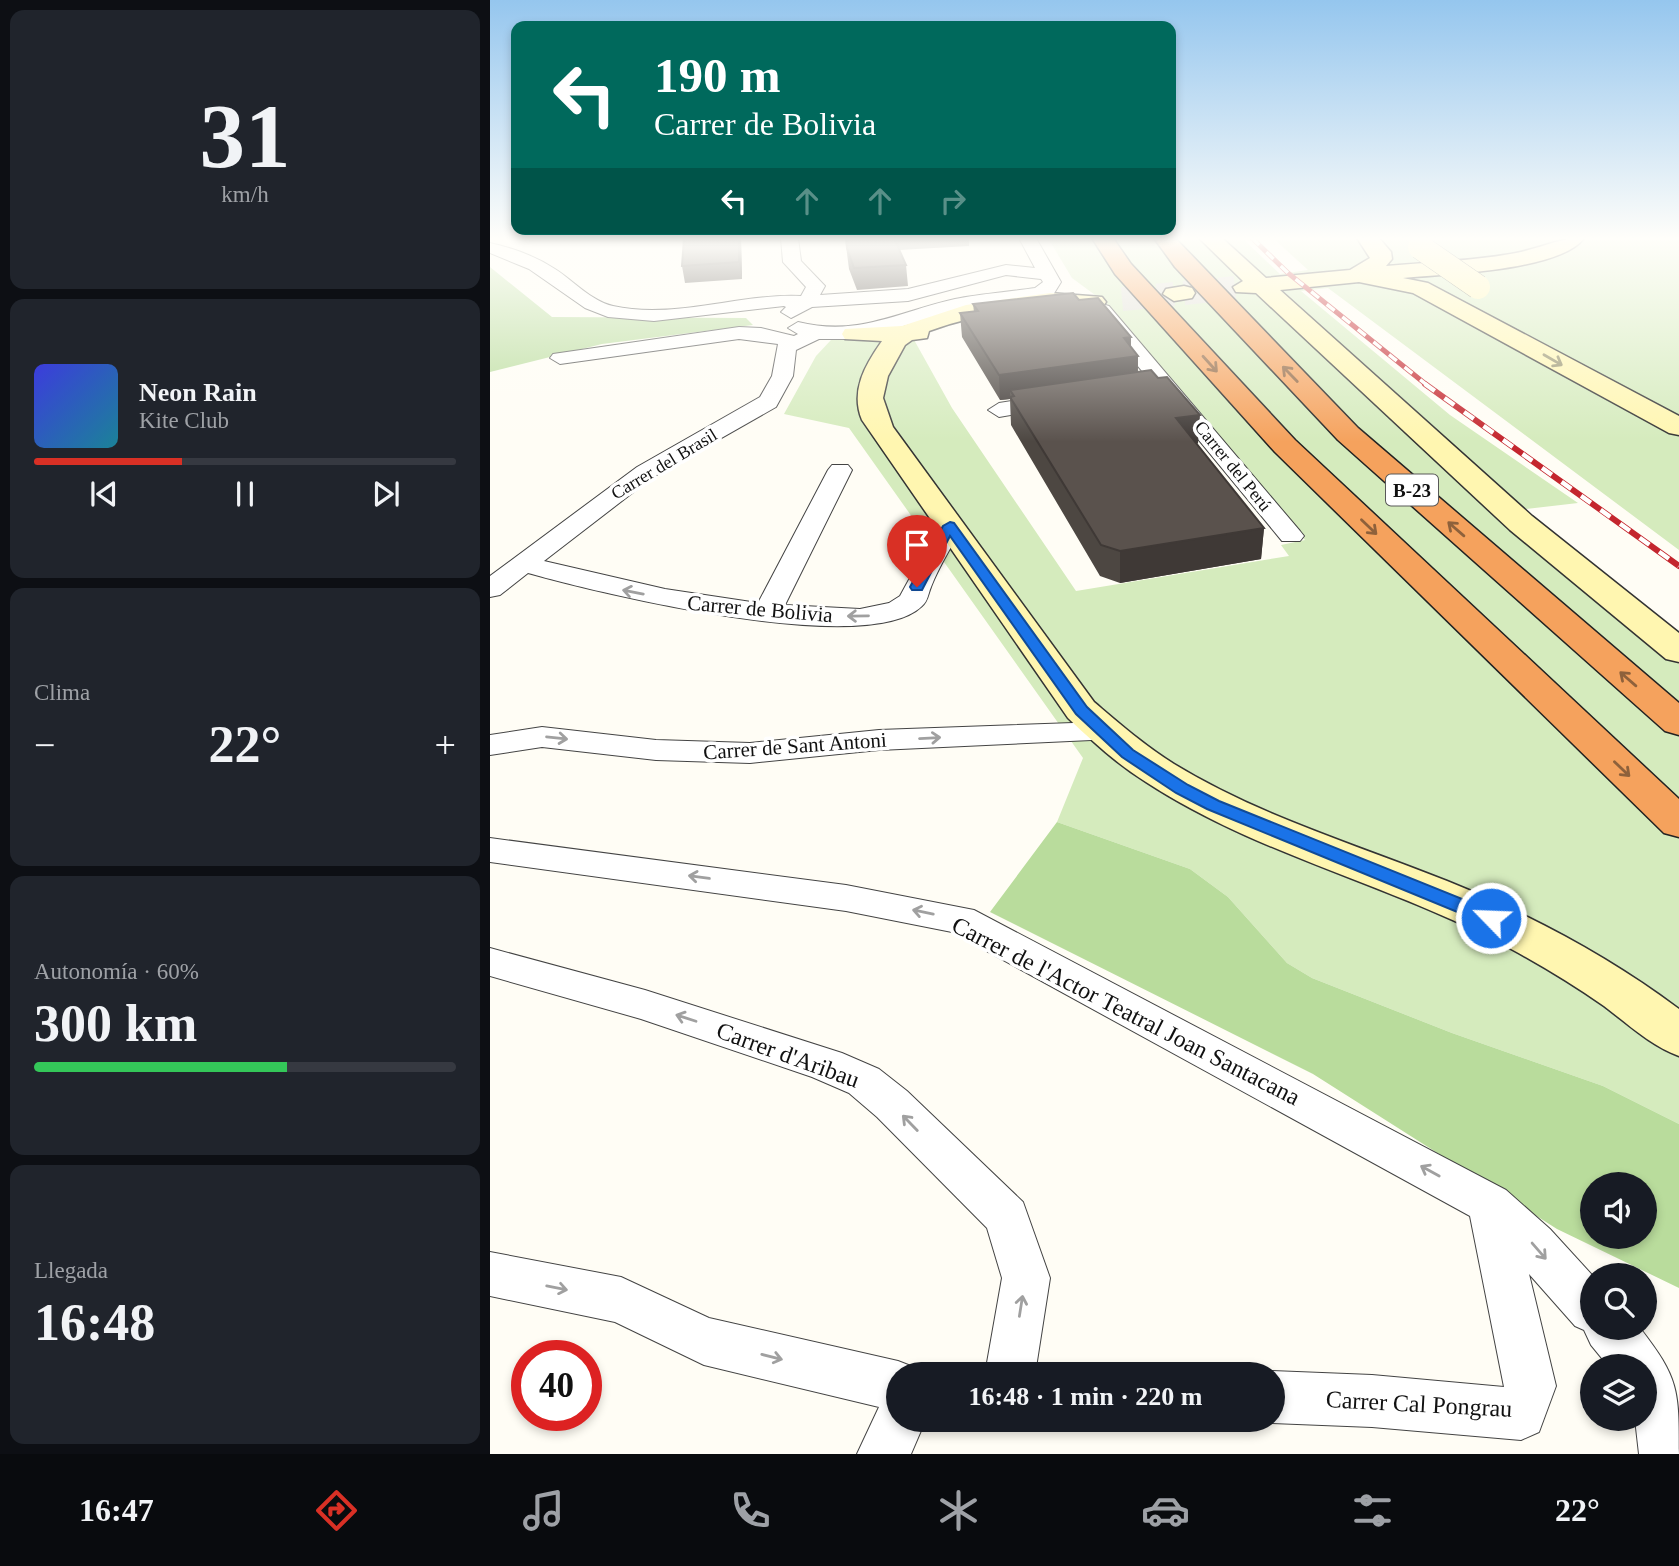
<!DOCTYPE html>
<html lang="es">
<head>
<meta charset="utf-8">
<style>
  body { margin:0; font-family:Georgia,serif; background:#20242c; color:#f1f3f6; height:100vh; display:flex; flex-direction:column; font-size:26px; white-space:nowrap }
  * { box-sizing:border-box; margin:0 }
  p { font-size:23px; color:#9ea1a6 }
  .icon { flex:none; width:38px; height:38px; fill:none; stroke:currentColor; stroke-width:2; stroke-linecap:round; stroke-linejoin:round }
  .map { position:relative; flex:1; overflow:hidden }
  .side { display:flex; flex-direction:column; gap:10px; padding:10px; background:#0d0f14; width:490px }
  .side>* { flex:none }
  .top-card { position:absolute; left:21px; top:21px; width:665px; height:214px; border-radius:14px; box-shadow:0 4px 10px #0003; background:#00695c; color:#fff; overflow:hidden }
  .controls { position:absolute; left:1090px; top:1172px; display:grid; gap:14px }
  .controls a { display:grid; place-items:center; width:77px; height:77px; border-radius:50%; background:#171b24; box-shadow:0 4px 10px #0003; font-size:35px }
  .speed { position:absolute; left:21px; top:1340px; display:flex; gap:14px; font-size:35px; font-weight:700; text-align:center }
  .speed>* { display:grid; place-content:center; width:91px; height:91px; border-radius:50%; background:#171b24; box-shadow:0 4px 10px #0003; line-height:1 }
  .speed .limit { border:10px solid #d22; background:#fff; color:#111 }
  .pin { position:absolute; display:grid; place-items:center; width:60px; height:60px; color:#fff; margin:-72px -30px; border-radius:50% 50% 50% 0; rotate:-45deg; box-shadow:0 0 7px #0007 }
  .pin .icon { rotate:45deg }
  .me { position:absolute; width:77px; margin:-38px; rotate:294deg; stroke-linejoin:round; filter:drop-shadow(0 0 5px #0008) }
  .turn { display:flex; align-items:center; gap:24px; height:147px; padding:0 28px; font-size:32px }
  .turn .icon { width:91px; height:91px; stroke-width:2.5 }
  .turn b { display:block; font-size:49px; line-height:60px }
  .lanes { display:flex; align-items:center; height:66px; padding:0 28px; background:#0003; justify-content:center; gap:35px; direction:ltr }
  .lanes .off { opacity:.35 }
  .big { font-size:52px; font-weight:700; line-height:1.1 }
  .side .widget { flex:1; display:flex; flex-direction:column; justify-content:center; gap:10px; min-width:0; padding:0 24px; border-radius:14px; background:#20242c }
  .side .dial { align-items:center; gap:0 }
  .dial b { font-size:91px; line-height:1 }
  .song { display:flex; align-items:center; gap:21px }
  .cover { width:84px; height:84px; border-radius:10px; background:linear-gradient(135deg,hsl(240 70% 55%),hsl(190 70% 35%)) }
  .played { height:7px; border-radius:4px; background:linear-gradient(90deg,#d93025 35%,#363941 35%) }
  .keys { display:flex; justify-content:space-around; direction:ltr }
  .heat { display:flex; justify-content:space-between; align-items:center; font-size:38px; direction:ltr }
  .charge { height:10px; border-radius:5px; background:linear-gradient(90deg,#34c759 60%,#363941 0) }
  .trip { position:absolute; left:396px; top:1362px; width:399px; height:70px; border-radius:35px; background:#171b24; box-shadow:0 4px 10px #0003; font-weight:700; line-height:70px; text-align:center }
  .dock { display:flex; height:112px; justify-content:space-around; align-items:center; background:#090b0e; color:#9ea1a6 }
  .dock .icon { width:49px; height:49px }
  .dock .active { color:#d93025 }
  .dock b { font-size:32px; color:#f1f3f6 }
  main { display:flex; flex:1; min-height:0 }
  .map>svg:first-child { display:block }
  .green { fill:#d5ebbd }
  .forest { fill:#b9dc9c; fill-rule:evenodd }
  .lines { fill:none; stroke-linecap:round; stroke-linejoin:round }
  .secondary-tunnel { stroke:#dbdad3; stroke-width:24; stroke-dasharray:24 11; stroke-linecap:butt }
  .street-casing { stroke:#444; stroke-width:2 }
  .secondary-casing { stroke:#333; stroke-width:3 }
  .highway-casing { stroke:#222; stroke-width:3 }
  .street { fill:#fff; fill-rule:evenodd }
  .secondary { fill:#fff6b0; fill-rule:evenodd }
  .highway { fill:#f5a25d; fill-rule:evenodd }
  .rail-far1-casing { stroke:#c4262e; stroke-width:5 }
  .rail-casing { stroke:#c4262e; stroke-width:6 }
  .rail-far1 { stroke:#fff; stroke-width:3.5; stroke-dasharray:10; stroke-linecap:butt }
  .rail { stroke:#fff; stroke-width:4.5; stroke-dasharray:12; stroke-linecap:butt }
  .secondary-bridge-casing { stroke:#333; stroke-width:25; stroke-linecap:butt }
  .secondary-bridge { stroke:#fff6b0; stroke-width:24 }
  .wall { fill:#4d4742 }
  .shaded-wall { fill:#3f3936 }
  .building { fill:#5a524d; stroke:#3f3936; stroke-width:2 }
  .oneway { stroke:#948f68 }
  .oneway2 { stroke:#8e613b }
  .oneway3 { stroke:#a0a0a0 }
  .route { fill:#1a73e8; stroke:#114b97; stroke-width:2 }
  .labels { text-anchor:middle; stroke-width:7; stroke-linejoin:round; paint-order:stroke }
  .far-street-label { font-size:18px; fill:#111; stroke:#fff }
  .shield { fill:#fff; stroke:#585858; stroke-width:2 }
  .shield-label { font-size:19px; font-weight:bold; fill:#111 }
  .street-label { font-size:21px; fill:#111; stroke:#fff }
  .near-street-label { font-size:24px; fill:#111; stroke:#fff }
</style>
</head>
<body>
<main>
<section class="side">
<div class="widget dial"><b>31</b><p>km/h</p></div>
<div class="widget">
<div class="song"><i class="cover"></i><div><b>Neon Rain</b><p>Kite Club</p></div></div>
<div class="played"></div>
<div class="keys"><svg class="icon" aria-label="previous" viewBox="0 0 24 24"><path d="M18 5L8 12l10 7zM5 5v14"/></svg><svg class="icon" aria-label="pause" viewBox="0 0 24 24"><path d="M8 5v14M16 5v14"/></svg><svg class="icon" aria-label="next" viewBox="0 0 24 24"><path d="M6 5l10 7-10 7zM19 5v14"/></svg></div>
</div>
<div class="widget"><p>Clima</p>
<div class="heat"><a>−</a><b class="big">22°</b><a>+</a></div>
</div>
<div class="widget"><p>Autonomía · 60%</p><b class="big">300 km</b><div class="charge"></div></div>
<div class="widget"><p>Llegada</p><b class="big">16:48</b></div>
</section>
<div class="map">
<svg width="1189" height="1454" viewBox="0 0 1189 1454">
  <rect width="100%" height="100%" fill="#fffdf5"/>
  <path class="green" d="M558,238H752L790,274L818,270L783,238H1189V550L838,288L811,291L960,415L1088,503L1010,512L1189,664V1124L1113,1086L962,1033L822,978L797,963L738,897L700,869L567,822L593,758L359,428L294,414L326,356L341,340L418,329L462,408L586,591L799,556L791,545L815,540L620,306L582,278Z"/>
  <path class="forest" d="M0,267L62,317L256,318L263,325L112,344L0,372Z
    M567,822L700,869L738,897L797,963L822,978L962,1033L1113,1086L1189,1124V1288L1067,1229L823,1074L500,912ZM1102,1185H1155V1237H1102Z"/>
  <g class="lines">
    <path class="secondary-tunnel" d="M694,293L745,288
      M632,299L684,294"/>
    <g class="street-casing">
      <path id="street" d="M291,238H308L311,261L335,286L330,295L418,289L516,265L545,268L529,238H546L571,282L563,295L466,311L368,339H329L306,350L303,376L286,407L163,477L54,561L175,589L268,603L338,470L342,465H358L362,470L295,605L370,609L399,603L410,596L451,521H469L473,526C462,546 449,566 441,587C438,594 438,601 432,606C378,659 109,593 38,573L10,595L0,597V576L147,467L270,397L282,376L288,344L249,339L70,364L60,358L63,354L249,327L271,328L304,336L308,334L298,328L308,322C369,337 407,312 465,299C491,294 518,292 545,288L553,282L551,279L516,275L418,301L322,307L301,318L291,312L296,307L294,306L164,321L118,317L95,308L39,269L0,253V243C23,248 45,256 65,269C84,281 101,301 123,306C185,320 249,293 311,296L316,287L293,262Z
        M612,304L619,306L810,531L814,536L810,541H792L605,314L602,310L605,306Z
        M561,395L569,397L572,402L569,407L509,417L498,410L509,403Z
        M612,722L623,725L628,732L623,739L389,750L260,763L166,760L52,747L0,755V735L52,727L166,740L260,743L389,730Z
        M0,838L356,885L484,910L1016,1190L1060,1229L1103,1276L1102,1328H1150C1189,1378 1189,1390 1189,1454H1149L1145,1419H1155V1367H1119L1101,1345L1094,1330L1085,1326L1039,1274L1066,1386L1049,1432L1031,1440L882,1427L782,1423L774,1419H782V1374H776L782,1371L882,1375L1014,1387L980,1216L462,932L356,911L0,862Z
        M0,948L155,990L352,1053L389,1069L417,1091L533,1202L560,1278L545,1374H495L512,1278L497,1228L387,1117L359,1093L322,1077L151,1019L0,976Z
        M0,1252L131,1277L219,1318L408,1361L426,1368L428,1374H408V1419H436L421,1454H367L389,1407L214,1365L125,1322L0,1296Z"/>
    </g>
    <g class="secondary-casing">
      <path id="secondary" d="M709,238H732L776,278L860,270L880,258L867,238H889L901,252L902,259L896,266C939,262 984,261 1026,253C1051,248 1069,238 1094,238C1070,271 954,274 913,278L938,283L1189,416V435L1179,433L923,293L869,282L790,290L1042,516L1189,633V662L1176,659L1020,530L766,293L746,292L743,287L753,281Z
        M694,286L702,288L705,293L702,298L684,301L673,294L676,289Z
        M560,293L612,297L616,302L612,307C595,311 575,306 557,307C517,310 477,317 439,331L437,338L422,340L415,345L398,376L393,398L403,427L604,702C630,724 655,746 684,764C769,816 865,844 957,881C1039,914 1118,956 1189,1009V1056C1161,1046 1138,1024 1114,1006C1085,986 1054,967 1023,950C905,885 769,856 656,782C627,764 602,741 578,718L372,420C360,391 375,365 392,341L355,339L352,334L355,329L412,326L476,305Z"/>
    </g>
    <g class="highway-casing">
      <path id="highway" d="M602,238H623L641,264L805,440L1189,799V837L1174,833L785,452L625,274Z
        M664,238H685L868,428L1189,703V735L1175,731L848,440L685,267Z"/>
    </g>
    <use href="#street" class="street"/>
    <use href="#secondary" class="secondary"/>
    <use href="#highway" class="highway"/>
    <g class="rail-far1-casing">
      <path id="rail-far1" d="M762,238L798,273L938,386"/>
    </g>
    <g class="rail-casing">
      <path id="rail" d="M935,384L1189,566"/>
    </g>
    <use href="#rail-far1" class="rail-far1"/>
    <use href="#rail" class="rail"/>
    <g class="secondary-bridge-casing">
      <path id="secondary-bridge" d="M930,247L988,287"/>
    </g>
    <use href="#secondary-bridge" class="secondary-bridge"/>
  </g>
  <path class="wall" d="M192,238H251L252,279L195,283L192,266L194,239Z
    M355,238H479V246L409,250L416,265L418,286L367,290L359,269Z
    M589,300L641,337V347L648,356V372L708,443L707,444L774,528L771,559L630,583L610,576L521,425L520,399L510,400L472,337L470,313L484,312L483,304Z"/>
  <path class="shaded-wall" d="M249,238H251L252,279L249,262Z
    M641,337L640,357L648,356L647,381L524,396L520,390V399L510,400L509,375L634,338Z
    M710,415L708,443L685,447L686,418Z
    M774,528L771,559L630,583V551Z"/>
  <path class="building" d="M194,238H249V262L192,266Z
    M356,238H404L416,265L364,268L357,248Z
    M583,293L589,300L608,298L641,337L634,338L648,356L509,375L470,313L488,311L483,304Z
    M661,370L668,378L677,377L710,415L686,418L774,528L630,551L611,545L520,397L524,396L520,390Z"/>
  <defs><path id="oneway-shaft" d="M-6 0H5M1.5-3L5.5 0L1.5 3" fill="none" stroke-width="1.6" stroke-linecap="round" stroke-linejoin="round" transform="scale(1.75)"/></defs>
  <use class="oneway" href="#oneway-shaft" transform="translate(1063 360) rotate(30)"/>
  <g class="oneway2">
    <use href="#oneway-shaft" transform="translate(720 364) rotate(48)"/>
    <use href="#oneway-shaft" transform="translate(800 374) rotate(-134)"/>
    <use href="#oneway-shaft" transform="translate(879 527) rotate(44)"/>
    <use href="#oneway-shaft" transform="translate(966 529) rotate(-139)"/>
    <use href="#oneway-shaft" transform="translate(1138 679) rotate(-139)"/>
    <use href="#oneway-shaft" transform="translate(1132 769) rotate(44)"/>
  </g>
  <g class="oneway3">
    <use href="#oneway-shaft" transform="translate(143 592) rotate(-169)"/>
    <use href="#oneway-shaft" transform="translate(368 616) rotate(179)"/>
    <use href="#oneway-shaft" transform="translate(67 738) rotate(6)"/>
    <use href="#oneway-shaft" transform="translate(440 738) rotate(-3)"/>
    <use href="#oneway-shaft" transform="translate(209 877) rotate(-172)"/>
    <use href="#oneway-shaft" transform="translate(433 912) rotate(-168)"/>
    <use href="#oneway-shaft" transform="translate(196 1018) rotate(-162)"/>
    <use href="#oneway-shaft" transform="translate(420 1123) rotate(-134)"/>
    <use href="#oneway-shaft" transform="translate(940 1171) rotate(-151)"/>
    <use href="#oneway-shaft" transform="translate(1049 1251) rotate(49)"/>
    <use href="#oneway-shaft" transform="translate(67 1288) rotate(11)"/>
    <use href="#oneway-shaft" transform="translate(531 1306) rotate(-81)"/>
    <use href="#oneway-shaft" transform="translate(282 1357) rotate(14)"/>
  </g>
  <linearGradient id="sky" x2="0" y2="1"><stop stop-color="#95c6ee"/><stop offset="0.54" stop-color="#fffefa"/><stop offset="1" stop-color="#fffefa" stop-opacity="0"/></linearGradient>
  <rect width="1189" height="442" fill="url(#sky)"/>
  <path class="route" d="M460,522L464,523L597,707L643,750L698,785L729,801L1007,913L1010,918L1007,923H994L717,809L686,793L632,757L586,714L460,536L432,590H422L420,587L453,526Z"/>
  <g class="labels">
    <g class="far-street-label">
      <text transform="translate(174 464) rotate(-31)" y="6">Carrer del Brasil</text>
      <text transform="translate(743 466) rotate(51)" y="6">Carrer del Perú</text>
    </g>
    <rect class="shield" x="896" y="474.5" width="52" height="31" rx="5"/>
    <g class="shield-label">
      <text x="922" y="497">B-23</text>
    </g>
    <g class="street-label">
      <text transform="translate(270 609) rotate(5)" y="7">Carrer de Bolivia</text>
      <text transform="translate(305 746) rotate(-4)" y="7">Carrer de Sant Antoni</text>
    </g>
    <g class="near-street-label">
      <text transform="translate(636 1011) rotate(27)" y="8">Carrer de l'Actor Teatral Joan Santacana</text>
      <text transform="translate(298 1055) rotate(20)" y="8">Carrer d'Aribau</text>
      <text transform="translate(929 1404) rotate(3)" y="8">Carrer Cal Pongrau</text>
    </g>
  </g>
</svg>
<div class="controls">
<a><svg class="icon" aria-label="sound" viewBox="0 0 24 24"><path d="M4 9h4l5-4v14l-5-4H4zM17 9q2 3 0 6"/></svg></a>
<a><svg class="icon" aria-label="search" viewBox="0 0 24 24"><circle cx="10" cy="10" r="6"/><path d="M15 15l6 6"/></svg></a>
<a><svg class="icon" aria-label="layers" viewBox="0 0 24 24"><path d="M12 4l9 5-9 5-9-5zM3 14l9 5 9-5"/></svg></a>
</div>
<div class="speed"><div class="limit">40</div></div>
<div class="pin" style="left:427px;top:587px;background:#d93025"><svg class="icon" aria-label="arrive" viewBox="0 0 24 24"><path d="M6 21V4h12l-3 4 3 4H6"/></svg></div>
<svg class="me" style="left:1001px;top:918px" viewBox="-20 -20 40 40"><circle r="17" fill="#1a73e8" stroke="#fff" stroke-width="3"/><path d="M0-11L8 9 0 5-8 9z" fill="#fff"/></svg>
<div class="trip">16:48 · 1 min · 220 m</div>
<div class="top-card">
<div class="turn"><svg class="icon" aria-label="left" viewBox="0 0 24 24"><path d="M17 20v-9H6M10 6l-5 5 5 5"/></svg><div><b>190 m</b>Carrer de Bolivia</div></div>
<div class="lanes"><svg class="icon" aria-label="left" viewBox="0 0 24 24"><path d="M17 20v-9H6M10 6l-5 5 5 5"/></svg><svg class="icon off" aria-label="ahead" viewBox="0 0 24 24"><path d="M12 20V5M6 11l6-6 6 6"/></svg><svg class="icon off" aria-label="ahead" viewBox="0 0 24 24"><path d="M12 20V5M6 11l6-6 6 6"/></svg><svg class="icon off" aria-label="right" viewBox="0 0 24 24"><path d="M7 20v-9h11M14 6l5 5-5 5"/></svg></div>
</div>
</div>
</main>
<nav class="dock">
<b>16:47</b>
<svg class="icon active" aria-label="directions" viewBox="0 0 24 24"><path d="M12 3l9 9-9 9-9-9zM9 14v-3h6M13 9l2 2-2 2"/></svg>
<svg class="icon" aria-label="music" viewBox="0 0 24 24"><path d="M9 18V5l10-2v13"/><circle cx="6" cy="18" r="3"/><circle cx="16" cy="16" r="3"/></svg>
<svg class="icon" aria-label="phone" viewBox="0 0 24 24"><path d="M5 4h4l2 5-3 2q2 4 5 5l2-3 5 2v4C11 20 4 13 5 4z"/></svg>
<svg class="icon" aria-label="climate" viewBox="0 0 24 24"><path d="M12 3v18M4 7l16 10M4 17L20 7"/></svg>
<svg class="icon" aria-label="car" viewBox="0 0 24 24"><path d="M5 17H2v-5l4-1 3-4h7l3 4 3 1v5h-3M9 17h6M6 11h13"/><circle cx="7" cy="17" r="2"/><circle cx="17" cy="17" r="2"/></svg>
<svg class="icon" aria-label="filters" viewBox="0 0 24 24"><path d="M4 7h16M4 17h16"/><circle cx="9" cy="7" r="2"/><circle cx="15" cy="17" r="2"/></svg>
<b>22°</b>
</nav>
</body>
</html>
